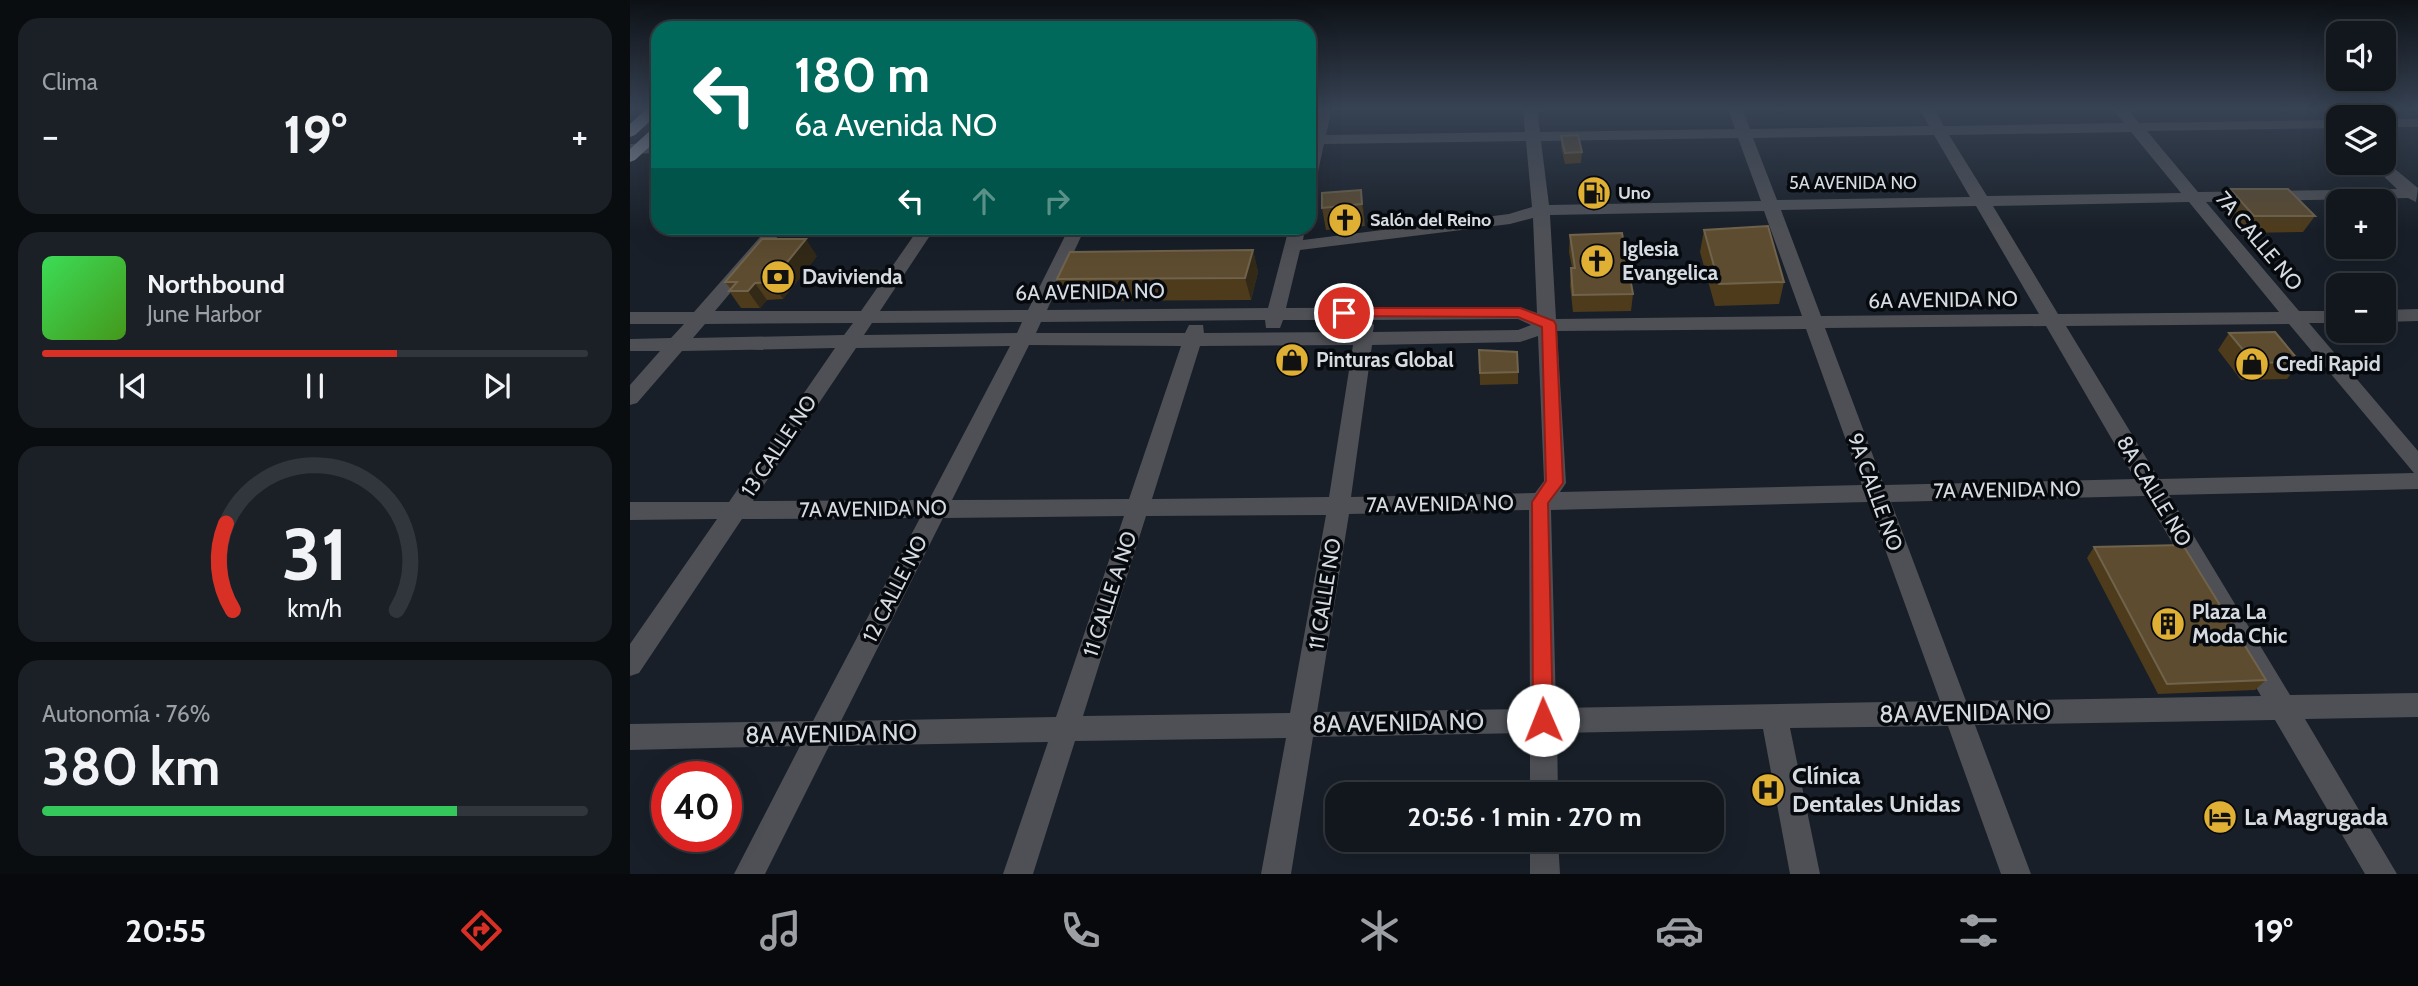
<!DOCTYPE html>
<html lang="es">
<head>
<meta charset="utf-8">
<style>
  body { margin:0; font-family:Cabin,sans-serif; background:#1b2027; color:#f1f3f6; height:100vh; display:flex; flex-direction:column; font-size:26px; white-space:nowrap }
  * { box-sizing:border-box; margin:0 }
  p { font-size:23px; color:#9c9fa4 }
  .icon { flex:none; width:38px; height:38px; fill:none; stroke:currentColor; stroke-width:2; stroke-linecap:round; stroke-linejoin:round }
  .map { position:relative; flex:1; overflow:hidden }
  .drawer { display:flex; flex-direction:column; gap:18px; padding:18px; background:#0a0d10; width:630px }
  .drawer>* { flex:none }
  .top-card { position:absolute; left:21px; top:21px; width:665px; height:214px; border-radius:21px; box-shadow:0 7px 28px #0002,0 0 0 2px #31363c; background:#00695c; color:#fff; overflow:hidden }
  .controls { position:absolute; left:1696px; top:21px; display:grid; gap:14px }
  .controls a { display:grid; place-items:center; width:70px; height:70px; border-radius:14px; background:#12171e; box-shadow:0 7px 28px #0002,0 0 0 2px #31363c; font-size:35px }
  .speed { position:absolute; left:21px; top:761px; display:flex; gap:14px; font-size:35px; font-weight:700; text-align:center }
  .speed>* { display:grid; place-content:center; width:91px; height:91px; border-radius:50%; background:#12171e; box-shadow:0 7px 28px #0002,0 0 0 2px #31363c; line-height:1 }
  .speed .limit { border:10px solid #d22; background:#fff; color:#111 }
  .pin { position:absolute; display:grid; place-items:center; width:60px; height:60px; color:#fff; margin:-30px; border:4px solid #fff; border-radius:50%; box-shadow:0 2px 7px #0007 }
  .me { position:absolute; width:77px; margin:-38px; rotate:359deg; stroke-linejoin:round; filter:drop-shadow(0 0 5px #0008) }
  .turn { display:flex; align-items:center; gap:24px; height:147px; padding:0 28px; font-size:32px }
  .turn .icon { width:91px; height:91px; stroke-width:2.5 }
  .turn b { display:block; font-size:49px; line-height:60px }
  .lanes { display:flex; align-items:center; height:66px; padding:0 28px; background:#0003; justify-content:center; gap:35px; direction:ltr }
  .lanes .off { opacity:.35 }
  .big { font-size:52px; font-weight:800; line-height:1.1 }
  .drawer .widget { flex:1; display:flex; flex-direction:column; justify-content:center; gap:10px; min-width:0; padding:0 24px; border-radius:21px; background:#1b2027 }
  .drawer .dial { align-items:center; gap:0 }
  .dial svg { height:182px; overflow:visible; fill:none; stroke:#31363c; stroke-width:7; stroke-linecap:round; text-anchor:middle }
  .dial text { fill:#f1f3f6; stroke:none }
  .song { display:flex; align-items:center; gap:21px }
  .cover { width:84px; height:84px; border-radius:10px; background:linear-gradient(135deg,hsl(130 70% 55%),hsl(100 70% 35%)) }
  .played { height:7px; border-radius:4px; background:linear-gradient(90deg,#d93025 65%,#31363c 65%) }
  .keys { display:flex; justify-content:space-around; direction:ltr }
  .heat { display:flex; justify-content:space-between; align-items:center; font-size:38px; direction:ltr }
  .charge { height:10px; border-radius:5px; background:linear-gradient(90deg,#34c759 76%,#31363c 0) }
  .trip { position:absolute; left:695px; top:782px; width:399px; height:70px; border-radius:21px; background:#12171e; box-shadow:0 7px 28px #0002,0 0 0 2px #31363c; font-weight:800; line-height:70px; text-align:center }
  .tab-bar { display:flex; height:112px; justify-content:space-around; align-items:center; background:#07090c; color:#9c9fa4 }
  .tab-bar .icon { width:49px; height:49px }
  .tab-bar .selected { color:#d93025 }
  .tab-bar b { font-size:32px; color:#f1f3f6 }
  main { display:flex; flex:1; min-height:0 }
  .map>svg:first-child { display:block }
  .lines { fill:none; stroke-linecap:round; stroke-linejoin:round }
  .minor { fill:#4e5056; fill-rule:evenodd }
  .highway { fill:#8f96a3; fill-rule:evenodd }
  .wall { fill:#4e3b1b }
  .shaded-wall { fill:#322917 }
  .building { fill:#5d4c30; stroke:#70634c; stroke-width:2 }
  .route { fill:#d93025; stroke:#8d1f18; stroke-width:2 }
  .labels { text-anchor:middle; stroke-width:7; stroke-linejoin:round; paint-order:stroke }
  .far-street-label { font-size:18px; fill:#d6dbe2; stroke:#06090d }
  .far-poi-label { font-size:18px; font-weight:bold; fill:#d6dbe2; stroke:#06090d; text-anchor:start }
  .street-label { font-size:21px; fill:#d6dbe2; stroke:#06090d }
  .poi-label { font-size:21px; font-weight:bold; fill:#d6dbe2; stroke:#06090d; text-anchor:start }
  .near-street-label { font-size:24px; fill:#d6dbe2; stroke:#06090d }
  .near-poi-label { font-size:24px; font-weight:bold; fill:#d6dbe2; stroke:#06090d; text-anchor:start }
</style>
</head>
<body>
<main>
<section class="drawer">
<div class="widget"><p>Clima</p>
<div class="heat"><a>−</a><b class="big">19°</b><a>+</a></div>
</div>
<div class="widget">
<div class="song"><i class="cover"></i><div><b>Northbound</b><p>June Harbor</p></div></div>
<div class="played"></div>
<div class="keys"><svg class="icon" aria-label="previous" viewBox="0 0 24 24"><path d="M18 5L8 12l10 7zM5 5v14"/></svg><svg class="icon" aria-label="pause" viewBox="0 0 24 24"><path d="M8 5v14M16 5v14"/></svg><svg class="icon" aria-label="next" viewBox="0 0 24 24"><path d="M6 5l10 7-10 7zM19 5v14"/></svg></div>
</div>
<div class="widget dial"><svg viewBox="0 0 100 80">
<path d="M14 69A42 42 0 1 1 86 69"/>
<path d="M14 69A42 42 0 0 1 11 31" stroke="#d93025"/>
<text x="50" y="56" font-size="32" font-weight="700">31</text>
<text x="50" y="72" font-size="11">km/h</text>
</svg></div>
<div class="widget"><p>Autonomía · 76%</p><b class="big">380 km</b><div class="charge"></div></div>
</section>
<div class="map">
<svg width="1788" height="874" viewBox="0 0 1788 874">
  <rect width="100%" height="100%" fill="#181f28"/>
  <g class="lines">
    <path class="minor" d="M688,108H702L696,135L895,132L893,108H907L910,132L1105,129L1098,108H1112L1120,129L1299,126L1289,108H1303L1314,126L1494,123L1482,108H1497L1509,123L1708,120V128L1517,131L1568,192L1767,189L1740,163H1754V160L1788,188L1786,202L1778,198L1576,202L1669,311H1708V323H1679L1788,451V489L1539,495L1660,695L1788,693V717L1675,719L1767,874H1735L1645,720L1345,725L1401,874H1371L1318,726L1160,728L1190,874H1160L1133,729L927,733L928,794H900V733L683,737L661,874H631L656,738L445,741L403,874H373L418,742L199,746L135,874H104L170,746L0,750V724L183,721L290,518L112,519L9,673L0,676V644L87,519L0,520V502H99L205,348L52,351L7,403L0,405V385L30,351H0V339L41,338L54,324H0V312H64L138,228H155L85,311H231L289,228H305L250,311L398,310L439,228H455L417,310L638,308L659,228H675L673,240L879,214L902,207L896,141L694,144L687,176L679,181V135ZM1501,132L1551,193L1357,196L1319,135ZM1304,135L1340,197L1147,200L1123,138ZM1108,138L1131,201L919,205L911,141ZM1559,202L1649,312L1428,314L1363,206ZM1346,206L1409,314L1191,316L1151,210ZM1134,211L1172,316L926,319L920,215ZM903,218L907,313L890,307L656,308L670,250L880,224ZM888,319L901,325L888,330L743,332L744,325L739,320ZM635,320L636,328H650L653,320H731L726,325L724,332L574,333L573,325H559L555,333H406L411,322ZM392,322L387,333L234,335L242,323ZM223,323L214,335L63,338L75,324ZM1659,324L1784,473L1529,479L1436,326ZM1416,326L1505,479L1254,485L1195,328ZM1176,329L1232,485L930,492L936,483L927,331ZM908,336L914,481L905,493L721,497L742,345L890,342ZM399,345L551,346L499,499L322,500ZM723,345L699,497L522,499L570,346ZM380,346L299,500L123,501L226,348ZM1515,496L1631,696L1336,701L1261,502ZM1238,502L1310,701L926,708L921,510ZM899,510L900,709L687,712L719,514ZM696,515L660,713L453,716L516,516ZM494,516L426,717L211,721L313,518Z
      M1754,119H1788V127H1754Z
      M28,143V153L0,154V144Z
      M1788,309V321L1754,322V310Z
      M900,840H928L930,874H900Z"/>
    <path class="highway" d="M17,108H28V114L5,135L0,137V124Z
      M28,127V139L5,160L0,162V149L23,128Z"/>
  </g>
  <path class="wall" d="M931,136L952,152L951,163L935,164L931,147Z
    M1600,189L1685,216L1673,232L1614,233L1590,206Z
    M731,190L735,226L696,230L692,208Z
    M1074,230L1154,282L1149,304L1085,306L1070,252Z
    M940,235L1003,294L1001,311L943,312L940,285L941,268H942L939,252Z
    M623,250L628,272L621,300L436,301L427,279Z
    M187,256L153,299L137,300L130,308H111L99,291L101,289L95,282Z
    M1599,333L1670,362L1657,379L1611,380L1588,350Z
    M849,350L888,372V384L850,385Z
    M1464,547L1636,680L1625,690L1528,694L1457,558Z"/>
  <path class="shaded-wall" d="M731,190L734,212L735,226L732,204Z
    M176,239L187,256L153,299L141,282Z
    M623,250L628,272L621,300L615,278Z
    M125,283L137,300L130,308L118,291Z"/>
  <path class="building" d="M948,135L952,152L935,153L931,136Z
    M1600,189H1658L1685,216H1624Z
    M731,190L732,204L692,208V193Z
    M1138,226L1154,282L1089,284L1074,230Z
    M992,233L1003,294L943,295L941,268H945L940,235Z
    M132,239H176L141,282L125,283L118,291H99L107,282H95Z
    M623,250L615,278L427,279L440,252Z
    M1645,332L1670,362L1624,363L1599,333Z
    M849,350L887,352L888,372L850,373Z
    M1553,545L1636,680L1537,684L1464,547Z"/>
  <linearGradient id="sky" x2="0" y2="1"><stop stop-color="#0d1116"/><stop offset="0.47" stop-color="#374253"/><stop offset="1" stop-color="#374253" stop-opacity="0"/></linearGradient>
  <rect width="1788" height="231" fill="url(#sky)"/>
  <path class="route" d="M714,308H890L924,321L926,325L933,483L918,503L923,720L920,727L913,730L906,727L903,720L902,502L916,481L912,327L888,317L709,316V310Z"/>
  <defs>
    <g id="fuel-disc" transform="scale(1.75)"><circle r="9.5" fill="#e0b034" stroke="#06090d"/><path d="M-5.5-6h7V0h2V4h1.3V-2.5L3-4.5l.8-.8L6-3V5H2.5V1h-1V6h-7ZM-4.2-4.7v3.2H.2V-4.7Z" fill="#111"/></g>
    <g id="church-disc" transform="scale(1.75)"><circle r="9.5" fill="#e0b034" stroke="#06090d"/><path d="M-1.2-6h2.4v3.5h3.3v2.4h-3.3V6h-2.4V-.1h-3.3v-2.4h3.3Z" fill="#111"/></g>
    <g id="bank-disc" transform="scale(1.75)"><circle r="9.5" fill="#e0b034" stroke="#06090d"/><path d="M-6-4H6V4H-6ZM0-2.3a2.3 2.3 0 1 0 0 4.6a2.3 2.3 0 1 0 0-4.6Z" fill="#111"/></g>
    <g id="shop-disc" transform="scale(1.75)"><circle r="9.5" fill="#e0b034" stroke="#06090d"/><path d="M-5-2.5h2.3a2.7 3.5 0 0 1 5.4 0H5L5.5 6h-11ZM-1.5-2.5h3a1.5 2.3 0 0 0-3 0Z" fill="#111"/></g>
    <g id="building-disc" transform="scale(1.75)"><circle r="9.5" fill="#e0b034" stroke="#06090d"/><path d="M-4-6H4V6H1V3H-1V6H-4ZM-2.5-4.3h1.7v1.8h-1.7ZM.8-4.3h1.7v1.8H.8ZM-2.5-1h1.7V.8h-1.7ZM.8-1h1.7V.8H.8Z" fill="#111"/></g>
    <g id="hospital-disc" transform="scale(1.75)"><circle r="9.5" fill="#e0b034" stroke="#06090d"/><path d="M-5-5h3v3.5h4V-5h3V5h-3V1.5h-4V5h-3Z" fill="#111"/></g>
    <g id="hotel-disc" transform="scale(1.75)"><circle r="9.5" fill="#e0b034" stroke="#06090d"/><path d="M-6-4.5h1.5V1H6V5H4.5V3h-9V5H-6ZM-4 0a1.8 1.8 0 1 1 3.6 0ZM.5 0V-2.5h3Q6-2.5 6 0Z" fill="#111"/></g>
  </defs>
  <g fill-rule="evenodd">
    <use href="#fuel-disc" x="964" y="193"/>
    <use href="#church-disc" x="715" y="220"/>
    <use href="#church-disc" x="967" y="261"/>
    <use href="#bank-disc" x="148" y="277"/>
    <use href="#shop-disc" x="662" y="360"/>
    <use href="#shop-disc" x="1622" y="364"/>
    <use href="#building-disc" x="1538" y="624"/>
    <use href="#hospital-disc" x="1138" y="790"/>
    <use href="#hotel-disc" x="1590" y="817"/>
  </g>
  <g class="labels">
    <g class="far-street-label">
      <text x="1223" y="189">5A AVENIDA NO</text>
    </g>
    <g class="far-poi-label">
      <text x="988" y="199">Uno</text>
      <text x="740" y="226">Salón del Reino</text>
    </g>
    <g class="street-label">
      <text transform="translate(1629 241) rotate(50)" y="7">7A CALLE NO</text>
      <text transform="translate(460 292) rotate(-1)" y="7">6A AVENIDA NO</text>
      <text transform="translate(1313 300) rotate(-1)" y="7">6A AVENIDA NO</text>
      <text transform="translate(149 446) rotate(-56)" y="7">13 CALLE NO</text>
      <text transform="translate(1377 490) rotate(-1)" y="7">7A AVENIDA NO</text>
      <text transform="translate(1524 491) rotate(59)" y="7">8A CALLE NO</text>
      <text transform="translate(1245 492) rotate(70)" y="7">9A CALLE NO</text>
      <text transform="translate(810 504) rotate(-1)" y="7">7A AVENIDA NO</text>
      <text transform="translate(243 509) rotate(-1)" y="7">7A AVENIDA NO</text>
      <text transform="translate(265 589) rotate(-63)" y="7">12 CALLE NO</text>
      <text transform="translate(480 594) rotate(-72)" y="7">11 CALLE A NO</text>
      <text transform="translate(695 594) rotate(-81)" y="7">11 CALLE NO</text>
    </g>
    <g class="poi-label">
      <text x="992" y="256">Iglesia<tspan x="992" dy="24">Evangelica</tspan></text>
      <text x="172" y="284">Davivienda</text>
      <text x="686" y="367">Pinturas Global</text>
      <text x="1646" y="371">Credi Rapid</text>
      <text x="1562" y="619">Plaza La<tspan x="1562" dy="24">Moda Chic</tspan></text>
    </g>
    <g class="near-street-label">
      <text transform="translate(1335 713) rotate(-1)" y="8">8A AVENIDA NO</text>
      <text transform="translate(768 723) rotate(-1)" y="8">8A AVENIDA NO</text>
      <text transform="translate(201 734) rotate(-1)" y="8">8A AVENIDA NO</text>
    </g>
    <g class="near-poi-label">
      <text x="1162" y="784">Clínica<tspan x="1162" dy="28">Dentales Unidas</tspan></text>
      <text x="1614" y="825">La Magrugada</text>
    </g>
  </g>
</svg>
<div class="controls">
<a><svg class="icon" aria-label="sound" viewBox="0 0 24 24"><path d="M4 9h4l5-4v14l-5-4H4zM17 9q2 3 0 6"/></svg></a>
<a><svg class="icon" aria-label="layers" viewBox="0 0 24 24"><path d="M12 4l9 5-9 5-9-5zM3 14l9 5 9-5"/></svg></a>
<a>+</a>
<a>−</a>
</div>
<div class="speed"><div class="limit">40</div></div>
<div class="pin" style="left:714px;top:313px;background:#d93025"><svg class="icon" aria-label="arrive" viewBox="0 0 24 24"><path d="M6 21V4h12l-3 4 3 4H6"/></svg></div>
<svg class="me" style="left:913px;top:720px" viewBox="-20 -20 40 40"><circle r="19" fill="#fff"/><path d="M0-13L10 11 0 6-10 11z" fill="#d93025"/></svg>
<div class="trip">20:56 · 1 min · 270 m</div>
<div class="top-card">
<div class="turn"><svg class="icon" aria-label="left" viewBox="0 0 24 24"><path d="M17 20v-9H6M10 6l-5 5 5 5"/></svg><div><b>180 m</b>6a Avenida NO</div></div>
<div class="lanes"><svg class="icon" aria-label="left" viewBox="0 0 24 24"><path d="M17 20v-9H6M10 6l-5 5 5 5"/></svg><svg class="icon off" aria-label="ahead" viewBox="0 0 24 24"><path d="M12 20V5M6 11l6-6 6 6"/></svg><svg class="icon off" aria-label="right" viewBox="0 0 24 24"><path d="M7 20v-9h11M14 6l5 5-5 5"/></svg></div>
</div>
</div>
</main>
<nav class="tab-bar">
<b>20:55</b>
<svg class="icon selected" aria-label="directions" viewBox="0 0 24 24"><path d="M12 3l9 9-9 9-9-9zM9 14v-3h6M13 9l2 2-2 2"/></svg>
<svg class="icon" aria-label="music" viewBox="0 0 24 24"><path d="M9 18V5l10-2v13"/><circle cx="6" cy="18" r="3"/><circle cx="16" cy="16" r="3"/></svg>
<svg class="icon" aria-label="phone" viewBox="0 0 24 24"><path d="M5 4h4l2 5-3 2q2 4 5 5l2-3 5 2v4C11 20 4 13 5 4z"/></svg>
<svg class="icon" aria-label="climate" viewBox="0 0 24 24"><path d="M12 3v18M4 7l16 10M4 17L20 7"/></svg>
<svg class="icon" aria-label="car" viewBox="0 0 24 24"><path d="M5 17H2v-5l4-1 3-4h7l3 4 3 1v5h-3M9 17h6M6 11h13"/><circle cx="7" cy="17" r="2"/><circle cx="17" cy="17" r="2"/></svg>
<svg class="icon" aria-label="filters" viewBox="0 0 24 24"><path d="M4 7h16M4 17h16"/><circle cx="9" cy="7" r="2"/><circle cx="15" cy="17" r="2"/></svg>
<b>19°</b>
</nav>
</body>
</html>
